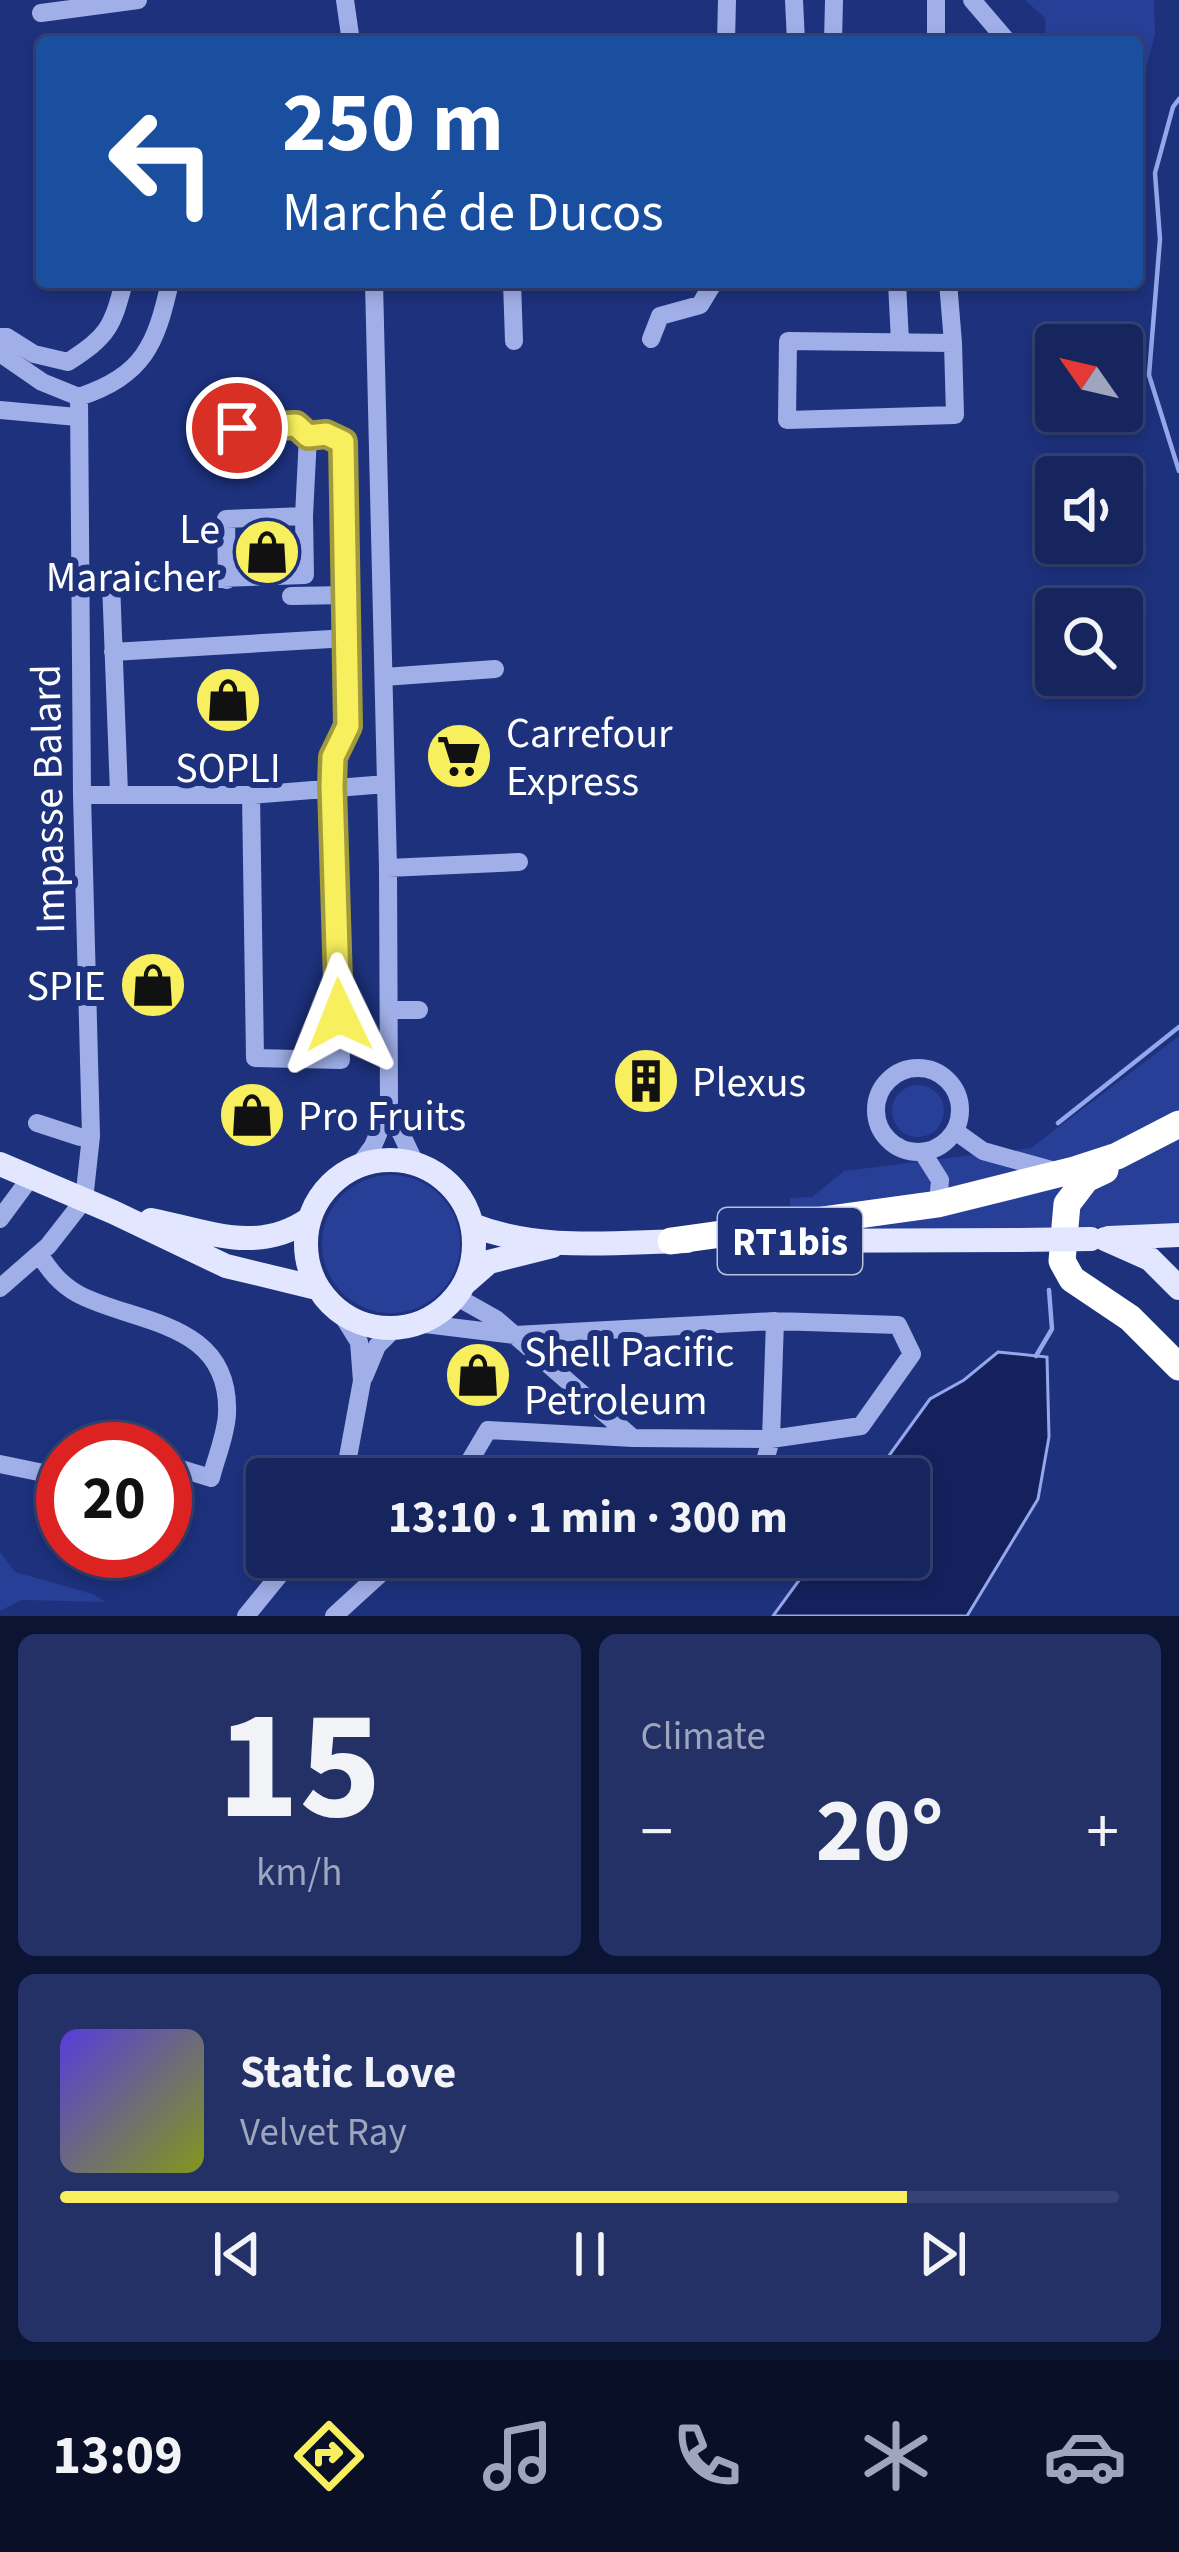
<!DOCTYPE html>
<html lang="en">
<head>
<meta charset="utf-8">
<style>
  body { margin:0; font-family:"Source Sans 3",sans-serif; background:#233167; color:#f1f3f6; height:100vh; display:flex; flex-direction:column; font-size:45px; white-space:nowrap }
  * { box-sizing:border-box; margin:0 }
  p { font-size:39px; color:#9ea5bc }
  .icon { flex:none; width:66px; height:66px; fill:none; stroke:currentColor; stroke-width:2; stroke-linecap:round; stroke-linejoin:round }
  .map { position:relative; height:1616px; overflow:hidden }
  .panel { display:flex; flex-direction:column; gap:18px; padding:18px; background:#0c1434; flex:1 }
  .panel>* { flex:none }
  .top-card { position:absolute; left:36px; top:36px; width:1107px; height:252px; border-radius:12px; box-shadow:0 6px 18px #0003,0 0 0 3px #354273; background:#1a4fa0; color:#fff; overflow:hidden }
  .needle { width:78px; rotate:304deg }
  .buttons { position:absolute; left:1035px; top:324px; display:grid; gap:24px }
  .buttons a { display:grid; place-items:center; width:108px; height:108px; border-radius:12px; background:#16255e; box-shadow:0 6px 18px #0003,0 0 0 3px #354273; font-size:60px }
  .speed { position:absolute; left:36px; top:1422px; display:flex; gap:24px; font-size:60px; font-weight:700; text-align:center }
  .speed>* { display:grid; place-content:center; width:156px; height:156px; border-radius:50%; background:#16255e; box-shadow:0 6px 18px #0003,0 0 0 3px #354273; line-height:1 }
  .speed .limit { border:18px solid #d22; background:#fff; color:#111 }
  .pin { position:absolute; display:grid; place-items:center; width:102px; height:102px; color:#fff; margin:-51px; border:6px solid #fff; border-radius:50%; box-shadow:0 3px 12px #0007 }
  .me { position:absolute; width:132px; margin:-66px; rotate:358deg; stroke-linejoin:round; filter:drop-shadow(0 0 9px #0008) }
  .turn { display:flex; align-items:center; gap:42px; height:252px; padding:0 48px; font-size:54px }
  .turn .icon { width:156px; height:156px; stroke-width:2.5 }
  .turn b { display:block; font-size:84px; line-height:102px }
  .big { font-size:90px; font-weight:700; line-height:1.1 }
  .panel .card { flex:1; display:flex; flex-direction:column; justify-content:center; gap:18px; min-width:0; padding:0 42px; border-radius:18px; background:#233167 }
  .panel .dial { align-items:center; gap:0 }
  .dial b { font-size:156px; line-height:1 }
  .song { display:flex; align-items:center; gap:36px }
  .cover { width:144px; height:144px; border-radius:18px; background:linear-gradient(135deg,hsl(250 70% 55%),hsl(70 70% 35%)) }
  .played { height:12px; border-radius:6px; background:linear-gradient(90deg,#f7ef5e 80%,#354273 80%) }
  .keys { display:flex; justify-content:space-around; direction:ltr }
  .heat { display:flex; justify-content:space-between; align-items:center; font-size:66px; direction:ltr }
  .panel .tiles { flex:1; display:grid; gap:18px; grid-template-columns:1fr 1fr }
  .card:last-child { grid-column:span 2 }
  .trip { position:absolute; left:246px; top:1458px; width:684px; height:120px; border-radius:12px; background:#16255e; box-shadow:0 6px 18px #0003,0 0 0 3px #354273; font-weight:700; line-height:120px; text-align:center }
  .tabs { display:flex; height:192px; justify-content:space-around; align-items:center; background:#090f26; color:#9ea5bc }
  .tabs .icon { width:84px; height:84px }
  .tabs .on { color:#f7ef5e }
  .tabs b { font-size:54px; color:#f1f3f6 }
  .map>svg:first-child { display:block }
  .green { fill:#273f96 }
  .water { fill:#14215c; stroke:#93a7ea; stroke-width:3 }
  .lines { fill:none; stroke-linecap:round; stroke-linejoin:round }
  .stream { stroke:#93a7ea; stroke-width:4.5 }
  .minor { stroke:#a0afe8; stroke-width:18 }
  .major { stroke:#e2e6fe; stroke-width:24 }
  .highway { stroke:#fff; stroke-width:27 }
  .major-bridge { stroke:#e2e6fe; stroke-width:24 }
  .route-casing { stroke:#a19b3d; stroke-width:30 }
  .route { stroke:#f7ef5e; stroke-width:21 }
  .labels { text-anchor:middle; stroke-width:12; stroke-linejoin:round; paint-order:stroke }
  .shield { fill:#1d317d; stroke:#bbc1d8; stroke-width:3 }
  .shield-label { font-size:39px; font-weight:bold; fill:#fff }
  .poi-label { font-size:42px; fill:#fff; stroke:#1d317d; text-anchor:start }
  .street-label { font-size:42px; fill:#fff; stroke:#1d317d }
</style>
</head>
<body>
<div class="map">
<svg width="1179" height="1616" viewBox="0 0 1179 1616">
  <rect width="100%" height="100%" fill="#1d317d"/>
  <path class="green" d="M1025,0H1154L1155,34L1137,102V42H1046L1045,18Z
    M1179,1036V1226L790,1233V1198L812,1197L844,1171L1031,1148Z
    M892 1111a26 26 0 1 1 52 0a26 26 0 1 1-52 0Z
    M322 1244a69 69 0 1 1 138 0a69 69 0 1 1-138 0Z
    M0,1552L15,1572L93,1594L105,1602L21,1600L0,1611Z"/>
  <path class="water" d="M998,1352L1047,1357L1049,1437L1038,1499L967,1616H773L816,1557H909V1479H872L930,1399L964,1380Z"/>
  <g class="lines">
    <path class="stream" d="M1179,99L1173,107L1155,173L1160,239L1149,375L1179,471
      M1058,1123L1179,1027
      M1036,1356L1052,1329L1049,1290"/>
    <path class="minor" d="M345,0L351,42
      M794,0L796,42
      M936,0V42
      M972,0L1008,42
      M41,13L138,0
      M726,42L727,0
      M833,42L834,0
      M512,282L514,341
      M897,282L900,342
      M948,282L953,343L788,341L787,420L955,415L953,343
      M0,337H7L34,354L68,362C108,336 112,328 124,282
      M651,339L660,316L700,305L714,282
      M0,353L42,382L79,397C144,375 156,345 170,282
      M0,410L77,417
      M237,428L296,425L308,436
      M227,580L226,519L304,516
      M291,596L348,595
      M113,652L348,638
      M384,677L495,669
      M119,793L111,582L305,575L304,516L308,436L326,434L343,442L348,726L333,757L332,786L341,1060L255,1058L251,795
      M82,795H251L386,784
      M388,868L519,862
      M391,1010H419
      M876 1110a42 42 0 1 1 84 0a42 42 0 1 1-84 0Z
      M389,1108L415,1163
      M37,1123L80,1137L91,1136
      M955,1131L983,1151L1055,1171
      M923,1153L940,1180L938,1204
      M360,1164L373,1146L389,1108L388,868L374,282
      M0,1219L31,1177
      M39,1254C50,1271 60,1284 78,1294C134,1324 231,1320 227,1414C226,1435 216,1458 211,1478L165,1464
      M0,1288L48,1246L84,1200L91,1136L82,795L79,397
      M455,1296L496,1319L633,1438
      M341,1313L359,1342L362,1381L344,1479
      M417,1323L515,1335L775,1321L898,1325L912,1354L861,1426L771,1439L633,1438L488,1430L459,1479
      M364,1377L377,1346L395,1328
      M74,1449L89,1441L116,1449
      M0,1464L63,1477
      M760,1479L771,1439L775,1321
      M459,1557H603
      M667,1561L739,1560L740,1557
      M246,1616L294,1557
      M334,1616L381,1573L408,1557"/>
    <path class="major" d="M306 1244a84 84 0 1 1 168 0a84 84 0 1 1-168 0Z
      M0,1164L113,1212L226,1266L317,1288
      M151,1220C207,1231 258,1255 309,1219
      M472,1225C540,1252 616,1242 687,1241
      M1109,1238L1179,1235
      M1105,1239L1150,1259L1179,1288
      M740,1241L1019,1240
      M465,1283L489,1262L552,1246"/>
    <path class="highway" d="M1105,1170L1086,1179L1067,1204L1062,1261L1072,1279L1130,1318L1179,1367
      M671,1241L938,1204L1074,1170L1117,1156L1179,1124"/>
    <path class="major-bridge" d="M1019,1240L1091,1239"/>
  </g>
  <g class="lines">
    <g class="route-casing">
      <path id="route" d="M237,428L296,425L308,436L326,434L343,442L348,726L333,757L332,786L339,1015"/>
    </g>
    <use href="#route" class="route"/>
  </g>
  <defs>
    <g id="shop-disc" transform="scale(3.45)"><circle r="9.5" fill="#f7ef5e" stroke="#1d317d"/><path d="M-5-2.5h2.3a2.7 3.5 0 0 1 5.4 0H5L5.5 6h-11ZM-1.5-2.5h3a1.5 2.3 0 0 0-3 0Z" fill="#111"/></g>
    <g id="supermarket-disc" transform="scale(3.45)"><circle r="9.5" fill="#f7ef5e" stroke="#1d317d"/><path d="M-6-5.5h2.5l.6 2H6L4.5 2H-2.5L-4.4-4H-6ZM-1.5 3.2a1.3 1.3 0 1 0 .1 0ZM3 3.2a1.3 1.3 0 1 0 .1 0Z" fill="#111"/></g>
    <g id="building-disc" transform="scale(3.45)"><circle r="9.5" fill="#f7ef5e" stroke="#1d317d"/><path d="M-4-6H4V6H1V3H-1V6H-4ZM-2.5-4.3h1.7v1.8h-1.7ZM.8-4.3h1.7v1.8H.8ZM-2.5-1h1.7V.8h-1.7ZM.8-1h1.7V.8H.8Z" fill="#111"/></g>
  </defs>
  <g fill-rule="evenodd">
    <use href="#shop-disc" x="267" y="552"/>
    <use href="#shop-disc" x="228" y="700"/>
    <use href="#supermarket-disc" x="459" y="756"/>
    <use href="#shop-disc" x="153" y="985"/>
    <use href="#building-disc" x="646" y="1081"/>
    <use href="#shop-disc" x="252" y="1115"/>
    <use href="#shop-disc" x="478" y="1375"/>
  </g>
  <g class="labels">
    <rect class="shield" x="718" y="1208" width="144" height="66" rx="9"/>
    <g class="shield-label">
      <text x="790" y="1255">RT1bis</text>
    </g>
    <g class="poi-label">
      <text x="220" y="543" text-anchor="end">Le<tspan x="220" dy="48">Maraicher</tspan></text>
      <text x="506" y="747">Carrefour<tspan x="506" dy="48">Express</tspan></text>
      <text x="228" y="782" text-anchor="middle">SOPLI</text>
      <text x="106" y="1000" text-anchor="end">SPIE</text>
      <text x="692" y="1096">Plexus</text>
      <text x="298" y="1130">Pro Fruits</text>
      <text x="524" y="1366">Shell Pacific<tspan x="524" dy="48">Petroleum</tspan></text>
    </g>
    <g class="street-label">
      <text transform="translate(47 799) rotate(-91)" y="15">Impasse Balard</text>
    </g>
  </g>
</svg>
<div class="buttons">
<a><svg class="needle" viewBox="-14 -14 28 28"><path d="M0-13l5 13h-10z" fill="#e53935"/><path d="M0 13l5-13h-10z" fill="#9ea5bc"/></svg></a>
<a><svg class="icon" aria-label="sound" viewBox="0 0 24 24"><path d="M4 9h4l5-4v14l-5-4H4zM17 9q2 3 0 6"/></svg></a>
<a><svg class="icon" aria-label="search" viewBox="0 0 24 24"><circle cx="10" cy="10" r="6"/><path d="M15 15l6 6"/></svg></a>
</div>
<div class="speed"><div class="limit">20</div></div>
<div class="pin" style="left:237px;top:428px;background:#d93025"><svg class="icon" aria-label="arrive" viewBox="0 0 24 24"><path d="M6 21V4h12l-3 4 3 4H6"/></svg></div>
<svg class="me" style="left:339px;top:1015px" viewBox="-20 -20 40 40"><path d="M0-17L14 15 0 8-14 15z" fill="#f7ef5e" stroke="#fff" stroke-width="4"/></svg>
<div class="trip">13:10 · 1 min · 300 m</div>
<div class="top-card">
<div class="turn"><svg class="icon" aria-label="left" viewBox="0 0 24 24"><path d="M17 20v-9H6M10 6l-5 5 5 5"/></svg><div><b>250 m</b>Marché de Ducos</div></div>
</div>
</div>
<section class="panel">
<div class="tiles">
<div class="card dial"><b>15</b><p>km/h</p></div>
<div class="card"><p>Climate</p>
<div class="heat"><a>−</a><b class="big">20°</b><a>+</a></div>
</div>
<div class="card">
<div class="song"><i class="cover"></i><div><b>Static Love</b><p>Velvet Ray</p></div></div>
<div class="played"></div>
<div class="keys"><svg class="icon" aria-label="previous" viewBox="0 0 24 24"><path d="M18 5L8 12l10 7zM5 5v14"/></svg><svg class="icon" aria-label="pause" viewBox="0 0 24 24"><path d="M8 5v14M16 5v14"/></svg><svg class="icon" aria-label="next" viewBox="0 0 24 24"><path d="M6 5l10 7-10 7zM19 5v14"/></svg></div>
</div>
</div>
</section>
<nav class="tabs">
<b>13:09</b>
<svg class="icon on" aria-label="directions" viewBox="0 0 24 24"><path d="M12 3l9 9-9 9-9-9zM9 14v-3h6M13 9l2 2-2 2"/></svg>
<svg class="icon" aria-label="music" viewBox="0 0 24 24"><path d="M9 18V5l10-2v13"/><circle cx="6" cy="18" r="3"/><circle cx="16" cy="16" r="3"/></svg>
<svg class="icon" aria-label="phone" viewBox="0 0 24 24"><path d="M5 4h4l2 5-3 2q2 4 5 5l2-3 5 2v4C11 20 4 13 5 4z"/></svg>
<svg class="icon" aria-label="climate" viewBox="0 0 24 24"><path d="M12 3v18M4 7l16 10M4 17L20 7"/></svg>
<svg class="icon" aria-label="car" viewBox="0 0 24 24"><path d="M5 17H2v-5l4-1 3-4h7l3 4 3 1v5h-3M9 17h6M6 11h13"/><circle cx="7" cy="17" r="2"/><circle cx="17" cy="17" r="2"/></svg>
</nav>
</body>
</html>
